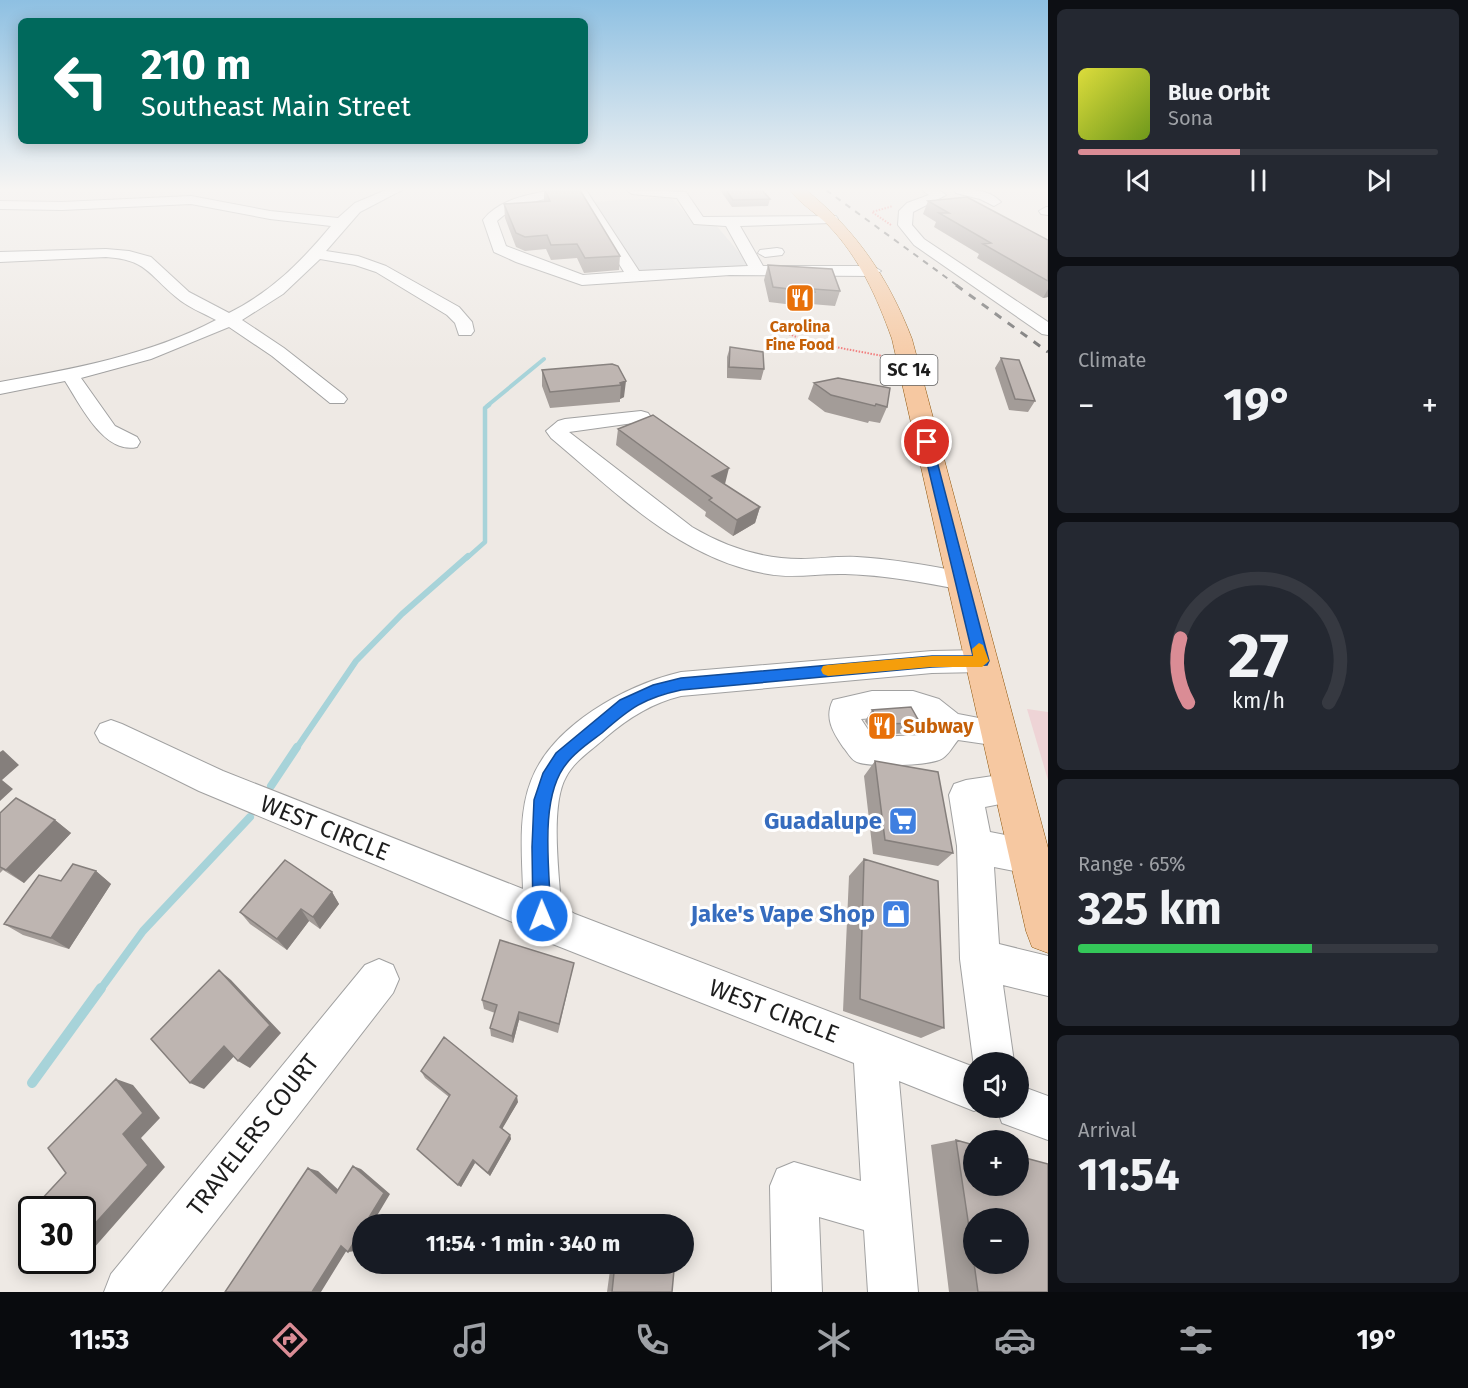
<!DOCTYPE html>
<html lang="en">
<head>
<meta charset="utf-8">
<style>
  body { margin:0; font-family:"Fira Sans",sans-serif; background:#242831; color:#f1f3f6; height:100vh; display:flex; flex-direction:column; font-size:22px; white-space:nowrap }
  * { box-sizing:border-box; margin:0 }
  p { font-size:20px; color:#9ea1a6 }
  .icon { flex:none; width:33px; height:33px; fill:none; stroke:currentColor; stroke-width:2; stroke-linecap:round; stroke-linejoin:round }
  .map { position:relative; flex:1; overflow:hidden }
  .drawer { display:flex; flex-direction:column; gap:9px; padding:9px; background:#0d0f14; width:420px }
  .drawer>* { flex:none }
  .top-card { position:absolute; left:18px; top:18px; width:570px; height:126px; border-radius:9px; box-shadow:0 3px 15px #0003; background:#00695c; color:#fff; overflow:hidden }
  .tools { position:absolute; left:963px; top:1052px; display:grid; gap:12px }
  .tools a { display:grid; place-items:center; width:66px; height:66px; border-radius:50%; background:#171b24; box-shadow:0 3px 15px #0003; font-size:30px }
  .speed { position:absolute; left:18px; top:1196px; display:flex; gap:12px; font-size:30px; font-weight:700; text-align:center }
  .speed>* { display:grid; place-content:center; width:78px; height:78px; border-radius:50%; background:#171b24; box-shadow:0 3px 15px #0003; line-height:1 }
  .speed .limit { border:3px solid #111; border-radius:9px; background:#fff; color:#111 }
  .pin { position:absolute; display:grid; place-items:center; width:51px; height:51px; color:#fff; margin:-26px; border:3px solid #fff; border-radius:50%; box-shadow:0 2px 6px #0007 }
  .me { position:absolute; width:66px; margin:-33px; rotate:359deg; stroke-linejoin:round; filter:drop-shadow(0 0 4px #0008) }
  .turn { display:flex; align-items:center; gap:21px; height:126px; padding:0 24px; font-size:27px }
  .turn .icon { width:78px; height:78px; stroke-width:2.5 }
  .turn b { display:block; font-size:42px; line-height:51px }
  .big { font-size:45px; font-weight:700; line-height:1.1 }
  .drawer .tile { flex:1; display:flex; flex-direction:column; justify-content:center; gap:9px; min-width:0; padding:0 21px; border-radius:9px; background:#242831 }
  .drawer .dial { align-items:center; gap:0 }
  .dial svg { height:156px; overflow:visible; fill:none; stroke:#363941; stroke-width:7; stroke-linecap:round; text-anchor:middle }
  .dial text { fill:#f1f3f6; stroke:none }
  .song { display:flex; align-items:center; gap:18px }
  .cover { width:72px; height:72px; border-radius:9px; background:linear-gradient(135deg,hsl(60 70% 55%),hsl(80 70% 35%)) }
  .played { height:6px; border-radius:3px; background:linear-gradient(90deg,#da8c95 45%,#363941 45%) }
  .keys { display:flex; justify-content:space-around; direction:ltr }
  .heat { display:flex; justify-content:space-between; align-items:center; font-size:33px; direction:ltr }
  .charge { height:9px; border-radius:4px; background:linear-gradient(90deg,#34c759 65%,#363941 0) }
  .trip { position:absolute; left:352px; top:1214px; width:342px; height:60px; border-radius:30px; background:#171b24; box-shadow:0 3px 15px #0003; font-weight:700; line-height:60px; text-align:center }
  .tabs { display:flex; height:96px; justify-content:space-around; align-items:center; background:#090b0e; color:#9ea1a6 }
  .tabs .icon { width:42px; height:42px }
  .tabs .on { color:#da8c95 }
  .tabs b { font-size:27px; color:#f1f3f6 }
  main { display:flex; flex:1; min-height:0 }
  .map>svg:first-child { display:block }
  .commercial { fill:#eed4d6 }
  .parking { fill:#ddd }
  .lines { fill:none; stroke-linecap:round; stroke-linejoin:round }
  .stream-far4 { stroke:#a7d3d9; stroke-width:4 }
  .stream-far3 { stroke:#a7d3d9; stroke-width:4.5 }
  .stream-far2 { stroke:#a7d3d9; stroke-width:6 }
  .stream-far1 { stroke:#a7d3d9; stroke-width:8 }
  .stream { stroke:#a7d3d9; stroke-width:10 }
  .minor-casing { stroke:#a1a1a1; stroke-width:2 }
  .major-casing { stroke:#8d5409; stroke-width:1 }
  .path { stroke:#f17272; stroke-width:2; stroke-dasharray:1.5 1.5; stroke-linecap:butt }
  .minor { fill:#fff; fill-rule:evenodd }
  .major { fill:#f6c8a1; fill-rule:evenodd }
  .rail-far1 { stroke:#6b6b6b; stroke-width:2; stroke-dasharray:6 6; stroke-linecap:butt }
  .rail { stroke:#6b6b6b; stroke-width:3; stroke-dasharray:8 8; stroke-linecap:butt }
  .wall { fill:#a39c98 }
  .shaded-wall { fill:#857f7c }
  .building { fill:#beb5b1; stroke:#857f7c; stroke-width:1.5 }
  .route { fill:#1a73e8; stroke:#114b97; stroke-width:1.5 }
  .slow { fill:#f59e0b }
  .labels { text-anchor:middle; stroke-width:6; stroke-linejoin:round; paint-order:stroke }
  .far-food-label { font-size:16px; font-weight:bold; fill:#c56008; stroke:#fff }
  .shield { fill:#fff; stroke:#616161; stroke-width:1.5 }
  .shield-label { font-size:18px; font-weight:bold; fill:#1d1d1d }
  .food-label { font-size:20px; font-weight:bold; fill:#c56008; stroke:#fff; text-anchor:start }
  .near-shop-label { font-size:24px; font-weight:bold; fill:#366cbe; stroke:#fff; text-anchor:end }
  .near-street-label { font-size:24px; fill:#1d1d1d; stroke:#fff }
</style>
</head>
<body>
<main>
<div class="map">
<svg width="1048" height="1292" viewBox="0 0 1048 1292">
  <rect width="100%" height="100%" fill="#eee9e4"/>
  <path class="commercial" d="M1027,709L1048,712V780Z"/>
  <path class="parking" d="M671,197L690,219L715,224L753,269L636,273L592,202Z"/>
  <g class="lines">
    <path class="stream-far4" d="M487,406L544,359"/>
    <path class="stream-far3" d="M467,558L485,542V408L489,405"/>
    <path class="stream-far2" d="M296,749L356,661L402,614L468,556"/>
    <path class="stream-far1" d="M271,786L297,747
      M100,990L143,931L250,817"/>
    <path class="stream" d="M32,1083L101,988"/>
    <g class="minor-casing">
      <path id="minor" d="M386,190H402L360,212L326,251L358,256L386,266L459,307L472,322L474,331L471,335H459L455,323L447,315L376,272L355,265L320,259L283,294L242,320L284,348L344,395L347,399L344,403H330L272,356L229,327L151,359L81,378L115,426L137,437L140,442L137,447C104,455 80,404 65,381L0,394V382C73,369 150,355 216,320C203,313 187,307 176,297C147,273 147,260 106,257L0,262V252L106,249L129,251L151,257L189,292L229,313C271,292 301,262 331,226L270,219L191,204L62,210L0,209V201L62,202L191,196L270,211L338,218L355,203Z
        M554,190H586L639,271L748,266L726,226L694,224L677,198L632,194L626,190L686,192L703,217L836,216L838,219L831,223L740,226L763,266H873L881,271L873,276L730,275L582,285L516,262L494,252L483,220C499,199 530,194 554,190ZM576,194L624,272L583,275L506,246L497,221C518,201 550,198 576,194Z
        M922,190H939L946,195L913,212L912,225L924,239L1048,322V335L1042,334L914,245L898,225L899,211L907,203L929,195Z
        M954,190C971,190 988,188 1001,202L994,206L980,199L956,193Z
        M1046,207H1048V215L1041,214L1039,211Z
        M777,248L782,249L784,252L782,255L765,257L758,253L760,250Z
        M641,411L648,413L651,417L648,421L569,432L692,527C726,547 761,559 801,559C820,559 838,556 857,557C892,559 927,565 962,572L971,574L975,581L971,588L962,590C923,582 884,575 845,574C819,573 794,579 768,574C680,559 617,493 551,438L546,431L558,421L565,419Z
        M982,650L992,653L997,661L992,669L982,672L932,673L681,696C652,703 628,718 605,738C592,750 574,761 566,777C550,805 559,873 561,906L575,914L974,1067V1107H983L974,1111L899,1081L918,1292H868L864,1230L819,1217L822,1292H772L770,1186L777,1169L794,1162L861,1181L854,1063L550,943L529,929L199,791L100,742L95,733L100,724L111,720L122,724L223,771L523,889C522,854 518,814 531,781C552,725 626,685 681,672L932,651Z
        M872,691H913L939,699L958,714L1010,724L1015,733L1010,742L999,746L958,740C953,746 949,754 943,758C933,766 866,768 855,761C850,758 847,751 843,747C833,732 824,718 833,700ZM913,715L930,727L923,735L873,737L861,719Z
        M1013,773L1025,777L1030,788L1025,799L985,807L990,832L1030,840L1043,845L1048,857L1043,869L1030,874L994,867L999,944L1048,956V996L1003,985L1014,1062H974V1067L960,959L957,846L949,795L954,784L966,780Z
        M379,959L393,965L399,979L393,993L161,1292H104L111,1274L365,965Z
        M1018,1085L1048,1096V1140L1002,1123L996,1107H1018Z"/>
    </g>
    <g class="major-casing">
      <path id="major" d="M790,190H806C857,231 889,279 912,339L1048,848V953L1032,947L1026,931L892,339C877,297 859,257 828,225C816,213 799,203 790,190Z"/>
    </g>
    <path class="path" d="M891,225L872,212L893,206
      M793,326L789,334L809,342L888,357"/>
    <use href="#minor" class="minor"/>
    <use href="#major" class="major"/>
    <path class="rail-far1" d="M826,190L958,286"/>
    <path class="rail" d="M956,285L1048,352"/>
  </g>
  <path class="wall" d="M544,190H580L620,256L619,270L584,273L577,258L551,260L546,249L525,251L516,247L505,218L504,204L544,201Z
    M720,190H762L770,199L768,206L732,207Z
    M928,201L1048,240V297L1043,298L977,258L979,254L934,227L936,222L923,214Z
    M768,265L840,291L835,306L811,304L810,307L769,302L764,280Z
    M730,347L764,369L761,380L727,378V357Z
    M1001,358L1035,401L1028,412L1009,410L995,368Z
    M618,366L624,397L620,399V402L550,408L542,386V370Z
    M814,383L887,407L880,423L869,421L868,423L825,412L808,399Z
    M618,429L725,484H724L760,507L755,523L733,536L705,516L706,512L616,445Z
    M872,710L920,723L912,733L874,735L865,721Z
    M875,761L953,853L938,866L873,854L864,776Z
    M0,813L55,820L71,833L24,883L3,870L0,873Z
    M864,859L944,1028L921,1038L843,1011L849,876Z
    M96,871L111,884L69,949L23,935L4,924Z
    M332,892L339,904L320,929L309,921L287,950L250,924L240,912Z
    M574,963L558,1033L519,1020L513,1043L491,1036L490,1028L495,1013L484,1009L482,1000Z
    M421,1071L518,1102L502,1128L510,1135L511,1139L490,1176L475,1163L461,1187L449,1097L425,1078Z
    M956,1140L1048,1292H949L931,1145Z
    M611,1263H652L672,1292H607Z"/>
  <path class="shaded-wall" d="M1048,289V297L1043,298Z
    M626,381L624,397L620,399L621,385L620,383Z
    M729,468L725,484L708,492L712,476Z
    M760,507L755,523L733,536L737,520Z
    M3,750L19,765L2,780L13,789L0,801V752Z
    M55,820L71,833L24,883L6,870Z
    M96,871L111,884L69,949L51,938Z
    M332,892L339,904L320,929L313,917Z
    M301,909L309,921L287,950L277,939Z
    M219,970L231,980L281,1033L250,1068L238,1061Z
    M519,1012V1020L513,1043L512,1036Z
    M224,1046L237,1053L204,1089L190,1083Z
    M116,1079L133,1085L160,1118L141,1138L165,1167L93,1249L82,1250V1238L123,1134Z
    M517,1096L518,1102L501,1131L500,1127Z
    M510,1135L511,1139L490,1176L488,1173Z
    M473,1160L475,1163L461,1187L458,1185Z
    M353,1166L361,1169L390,1194L372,1224H365Z
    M308,1168L318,1171L344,1195L336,1193Z
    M363,1227V1240L356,1251L348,1252Z
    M350,1245L321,1292H312L341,1246Z"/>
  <path class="building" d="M545,190H580L620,256L585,258L577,244L551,245L547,235L525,237L516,233L504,204L550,201Z
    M726,190H762L770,199L733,200Z
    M967,197L1048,240V281L983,244L991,243L939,213H949L928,201Z
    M768,265L832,269L840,291L814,289L815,292L773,287Z
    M730,347L763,352L764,369L729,367Z
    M1001,358L1019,360L1035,401L1015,399Z
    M612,364L618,366L626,381L620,383L621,385L550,392L542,370Z
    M838,378L890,388L887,407L876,404L875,406L831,395L814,383Z
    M653,415L729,468L712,476L760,507L737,520L709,500L712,498L618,429Z
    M911,707L920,723L882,724L872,710Z
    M875,761L938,772L953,853L885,840Z
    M16,798L55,820L6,870L0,867V813Z
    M864,859L938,881L944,1028L860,999Z
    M285,860L332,892L313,917L301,909L277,939L240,912Z
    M73,864L96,871L51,938L4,924L39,875L61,881Z
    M500,940L574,963L559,1024L519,1012L512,1036L490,1028L497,1005L482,1000Z
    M219,970L270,1025L238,1061L224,1046L190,1083L151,1039Z
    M444,1037L517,1096L500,1127L510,1135L488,1173L473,1160L458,1185L417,1149L450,1095L421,1071Z
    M116,1079L143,1113L123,1134L148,1165L82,1238V1209H44L39,1202L66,1173L48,1148Z
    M956,1140L974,1145V1185H1018V1156L1048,1164V1292H978L974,1263H1018V1218H974V1261Z
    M353,1166L384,1193L365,1224H363V1227L348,1252L341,1246L312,1292H225L308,1168L336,1193Z
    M615,1263H652L674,1270L672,1292H612Z"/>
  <linearGradient id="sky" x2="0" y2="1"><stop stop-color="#8ec0e2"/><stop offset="0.51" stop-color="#f7f5f3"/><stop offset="1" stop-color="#f7f5f3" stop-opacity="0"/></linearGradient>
  <rect width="1048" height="371" fill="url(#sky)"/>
  <path class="route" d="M927,439L932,442L989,661L987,665L932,667L681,690C644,698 630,708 602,733C590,742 576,751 567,763C538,797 550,873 551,916L549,922L542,925L536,922L533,916L532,847L534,800L543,773L556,753L620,700L653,685L681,678L932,656H973L922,442Z"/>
  <path class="slow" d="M979,643L983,645L989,661L982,667H932L828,676L823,674L821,670L823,666L828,665L932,656H973L972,649Z"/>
  <defs>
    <g id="restaurant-square" transform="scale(1.5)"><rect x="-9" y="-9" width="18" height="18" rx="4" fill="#e8710a" stroke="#fff"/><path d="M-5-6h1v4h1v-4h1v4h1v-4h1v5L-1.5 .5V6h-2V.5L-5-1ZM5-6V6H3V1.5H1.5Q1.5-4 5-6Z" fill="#fff"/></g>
    <g id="supermarket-square" transform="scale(1.5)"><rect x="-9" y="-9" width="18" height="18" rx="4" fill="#3f7fe0" stroke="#fff"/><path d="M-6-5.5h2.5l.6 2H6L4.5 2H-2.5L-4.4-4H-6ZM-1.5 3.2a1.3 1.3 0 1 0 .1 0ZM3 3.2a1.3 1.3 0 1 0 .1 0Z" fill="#fff"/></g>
    <g id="shop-square" transform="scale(1.5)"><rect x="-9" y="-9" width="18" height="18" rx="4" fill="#3f7fe0" stroke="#fff"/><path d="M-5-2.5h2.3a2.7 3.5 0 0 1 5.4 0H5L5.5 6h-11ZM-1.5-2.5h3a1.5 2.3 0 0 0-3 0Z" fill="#fff"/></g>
  </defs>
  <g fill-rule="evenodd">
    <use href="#restaurant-square" x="800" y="298"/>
    <use href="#restaurant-square" x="882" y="726"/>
    <use href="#supermarket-square" x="903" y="821"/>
    <use href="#shop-square" x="896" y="914"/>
  </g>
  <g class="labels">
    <g class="far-food-label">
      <text x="800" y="332">Carolina<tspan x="800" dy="18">Fine Food</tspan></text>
    </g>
    <rect class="shield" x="880.5" y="355" width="57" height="30" rx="4.5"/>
    <g class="shield-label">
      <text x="909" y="376">SC 14</text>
    </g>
    <g class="food-label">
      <text x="903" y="733">Subway</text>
    </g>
    <g class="near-shop-label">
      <text x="882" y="829">Guadalupe</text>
      <text x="875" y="922">Jake's Vape Shop</text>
    </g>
    <g class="near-street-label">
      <text transform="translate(325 828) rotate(22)" y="8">WEST CIRCLE</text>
      <text transform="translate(774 1011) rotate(21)" y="8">WEST CIRCLE</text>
      <text transform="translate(253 1135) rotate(-52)" y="8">TRAVELERS COURT</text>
    </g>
  </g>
</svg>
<div class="tools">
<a><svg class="icon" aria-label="sound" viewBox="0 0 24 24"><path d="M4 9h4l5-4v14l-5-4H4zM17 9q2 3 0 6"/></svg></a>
<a>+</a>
<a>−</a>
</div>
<div class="speed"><div class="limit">30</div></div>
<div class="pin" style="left:927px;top:442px;background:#d93025"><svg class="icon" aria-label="arrive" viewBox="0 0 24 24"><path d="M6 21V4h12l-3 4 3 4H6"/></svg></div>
<svg class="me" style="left:542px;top:916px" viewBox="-20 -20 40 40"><circle r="17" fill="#1a73e8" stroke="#fff" stroke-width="3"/><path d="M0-11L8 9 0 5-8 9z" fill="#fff"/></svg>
<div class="trip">11:54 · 1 min · 340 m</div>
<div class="top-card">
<div class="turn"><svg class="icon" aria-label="left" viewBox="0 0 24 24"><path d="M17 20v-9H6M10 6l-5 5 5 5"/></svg><div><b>210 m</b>Southeast Main Street</div></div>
</div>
</div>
<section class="drawer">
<div class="tile">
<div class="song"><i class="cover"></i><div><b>Blue Orbit</b><p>Sona</p></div></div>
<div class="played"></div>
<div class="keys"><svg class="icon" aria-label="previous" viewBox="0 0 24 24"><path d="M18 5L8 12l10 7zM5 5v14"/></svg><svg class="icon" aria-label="pause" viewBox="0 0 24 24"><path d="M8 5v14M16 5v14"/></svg><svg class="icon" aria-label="next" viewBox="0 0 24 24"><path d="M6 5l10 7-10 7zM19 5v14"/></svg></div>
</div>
<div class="tile"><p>Climate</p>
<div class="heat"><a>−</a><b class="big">19°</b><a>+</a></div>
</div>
<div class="tile dial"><svg viewBox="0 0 100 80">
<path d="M14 69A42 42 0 1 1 86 69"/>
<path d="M14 69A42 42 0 0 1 10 36" stroke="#da8c95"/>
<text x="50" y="56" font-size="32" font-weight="700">27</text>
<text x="50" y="72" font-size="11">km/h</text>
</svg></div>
<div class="tile"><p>Range · 65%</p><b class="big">325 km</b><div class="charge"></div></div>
<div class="tile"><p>Arrival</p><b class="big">11:54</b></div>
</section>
</main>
<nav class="tabs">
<b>11:53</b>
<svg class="icon on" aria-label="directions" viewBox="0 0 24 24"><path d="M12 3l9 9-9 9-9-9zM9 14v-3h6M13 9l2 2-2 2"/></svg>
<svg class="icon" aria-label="music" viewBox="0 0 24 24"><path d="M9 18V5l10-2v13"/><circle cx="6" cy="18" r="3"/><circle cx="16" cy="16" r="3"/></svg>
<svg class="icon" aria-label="phone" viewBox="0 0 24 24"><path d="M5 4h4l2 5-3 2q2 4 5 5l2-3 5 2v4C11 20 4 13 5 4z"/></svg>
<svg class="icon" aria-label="climate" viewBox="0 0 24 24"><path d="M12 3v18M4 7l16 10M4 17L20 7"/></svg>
<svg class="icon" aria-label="car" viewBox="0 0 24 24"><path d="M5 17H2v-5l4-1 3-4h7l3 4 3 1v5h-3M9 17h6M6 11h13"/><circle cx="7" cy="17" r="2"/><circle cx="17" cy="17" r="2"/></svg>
<svg class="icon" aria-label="filters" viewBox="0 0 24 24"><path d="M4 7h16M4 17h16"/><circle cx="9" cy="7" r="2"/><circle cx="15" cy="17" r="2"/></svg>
<b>19°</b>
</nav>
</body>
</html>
